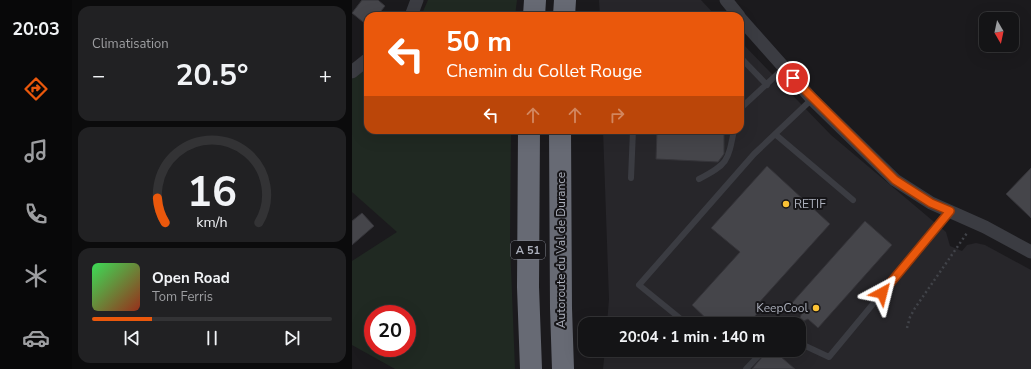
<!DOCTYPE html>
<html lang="fr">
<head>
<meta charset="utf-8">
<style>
  body { margin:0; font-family:"Nunito Sans",sans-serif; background:#212123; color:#f1f3f6; height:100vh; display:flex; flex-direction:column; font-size:15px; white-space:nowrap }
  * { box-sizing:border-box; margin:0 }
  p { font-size:13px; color:#9d9ea1 }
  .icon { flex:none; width:22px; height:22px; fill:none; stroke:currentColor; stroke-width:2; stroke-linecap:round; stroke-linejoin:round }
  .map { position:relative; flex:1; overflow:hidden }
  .panel { display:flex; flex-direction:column; gap:6px; padding:6px; background:#0b0b0c; width:280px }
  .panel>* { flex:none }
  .banner { position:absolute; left:12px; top:12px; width:380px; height:122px; border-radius:12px; box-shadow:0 4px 16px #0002,0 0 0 1px #333335; background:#ea580c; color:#fff; overflow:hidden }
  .needle { width:26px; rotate:171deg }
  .controls { position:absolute; left:627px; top:12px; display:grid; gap:8px }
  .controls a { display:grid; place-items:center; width:40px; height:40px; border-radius:8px; background:#141416; box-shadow:0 4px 16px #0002,0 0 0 1px #333335; font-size:20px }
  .speed { position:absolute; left:12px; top:305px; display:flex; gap:8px; font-size:20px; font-weight:700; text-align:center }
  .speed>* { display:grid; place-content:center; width:52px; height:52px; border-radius:50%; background:#141416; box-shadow:0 4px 16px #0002,0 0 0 1px #333335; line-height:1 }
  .speed .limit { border:6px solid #d22; background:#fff; color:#111 }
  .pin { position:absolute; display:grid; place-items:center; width:34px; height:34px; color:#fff; margin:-17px; border:2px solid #fff; border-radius:50%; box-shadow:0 1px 4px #0007 }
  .me { position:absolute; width:44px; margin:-22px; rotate:38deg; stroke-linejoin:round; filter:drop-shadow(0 0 3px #0008) }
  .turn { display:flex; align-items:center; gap:14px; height:84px; padding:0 16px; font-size:18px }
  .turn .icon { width:52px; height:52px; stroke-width:2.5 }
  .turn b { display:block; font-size:28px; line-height:34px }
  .lanes { display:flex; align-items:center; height:38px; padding:0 16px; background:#0003; justify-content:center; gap:20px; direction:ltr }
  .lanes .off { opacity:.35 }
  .big { font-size:30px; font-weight:700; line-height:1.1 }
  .panel .card { flex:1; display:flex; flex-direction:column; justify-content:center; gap:6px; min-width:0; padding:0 14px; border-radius:12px; background:#212123 }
  .panel .dial { align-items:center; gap:0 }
  .dial svg { height:104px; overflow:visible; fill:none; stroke:#333335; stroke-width:7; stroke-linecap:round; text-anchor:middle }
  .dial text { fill:#f1f3f6; stroke:none }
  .song { display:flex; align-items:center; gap:12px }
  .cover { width:48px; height:48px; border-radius:6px; background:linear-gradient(135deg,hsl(130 70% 55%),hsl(10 70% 35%)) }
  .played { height:4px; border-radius:2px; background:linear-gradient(90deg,#ea580c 25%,#333335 25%) }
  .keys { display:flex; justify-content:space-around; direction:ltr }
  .heat { display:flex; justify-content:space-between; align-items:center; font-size:22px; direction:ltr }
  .trip { position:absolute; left:226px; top:317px; width:228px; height:40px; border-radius:12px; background:#141416; box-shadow:0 4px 16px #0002,0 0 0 1px #333335; font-weight:700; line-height:40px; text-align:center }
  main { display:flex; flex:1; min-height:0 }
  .menu { display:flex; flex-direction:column; width:72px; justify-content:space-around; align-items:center; background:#080809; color:#9d9ea1 }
  .menu .icon { width:28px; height:28px }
  .menu .active { color:#ea580c }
  .menu b { font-size:18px; color:#f1f3f6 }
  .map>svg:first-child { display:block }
  .built { fill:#27262a }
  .green { fill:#202922; fill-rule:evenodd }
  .building { fill:#45454a; stroke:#353439 }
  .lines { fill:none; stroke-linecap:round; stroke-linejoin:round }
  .path { stroke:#414349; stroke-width:2.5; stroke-dasharray:2 3; stroke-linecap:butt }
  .lane { stroke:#3b3c42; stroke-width:6 }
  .street { stroke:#3b3c42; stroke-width:13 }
  .highway { stroke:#676a74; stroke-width:22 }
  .route-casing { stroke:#983908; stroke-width:10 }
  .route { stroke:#ea580c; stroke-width:7 }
  .poi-dot { fill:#fbc235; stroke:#161518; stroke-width:1.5 }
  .labels { text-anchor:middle; stroke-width:4; stroke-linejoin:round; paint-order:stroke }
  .shield { fill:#161518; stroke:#80828c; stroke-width:1 }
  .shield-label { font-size:11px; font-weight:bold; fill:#adb1bd }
  .poi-label { font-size:12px; fill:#adb1bd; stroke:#161518; text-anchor:start }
  .street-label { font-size:12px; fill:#adb1bd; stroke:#161518 }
</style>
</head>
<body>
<main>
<nav class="menu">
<b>20:03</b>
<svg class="icon active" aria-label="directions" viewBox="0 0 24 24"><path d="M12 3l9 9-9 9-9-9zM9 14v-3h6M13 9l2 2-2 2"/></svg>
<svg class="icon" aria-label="music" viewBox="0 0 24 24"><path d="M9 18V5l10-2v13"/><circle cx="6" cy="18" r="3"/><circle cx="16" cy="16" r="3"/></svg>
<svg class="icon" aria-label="phone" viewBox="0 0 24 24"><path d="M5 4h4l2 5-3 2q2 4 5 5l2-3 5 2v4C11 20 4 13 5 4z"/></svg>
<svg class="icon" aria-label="climate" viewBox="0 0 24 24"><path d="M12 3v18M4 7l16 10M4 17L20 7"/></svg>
<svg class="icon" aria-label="car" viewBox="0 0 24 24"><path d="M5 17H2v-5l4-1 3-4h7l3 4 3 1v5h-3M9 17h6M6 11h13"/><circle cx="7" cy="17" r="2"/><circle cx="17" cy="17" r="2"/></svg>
</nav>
<section class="panel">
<div class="card"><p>Climatisation</p>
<div class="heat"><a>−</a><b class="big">20.5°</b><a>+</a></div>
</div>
<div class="card dial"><svg viewBox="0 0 100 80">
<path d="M14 69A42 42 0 1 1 86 69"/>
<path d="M14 69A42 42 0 0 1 8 50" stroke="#ea580c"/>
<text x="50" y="56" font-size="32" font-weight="700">16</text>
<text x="50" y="72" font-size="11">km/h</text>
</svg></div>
<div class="card">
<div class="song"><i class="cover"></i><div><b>Open Road</b><p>Tom Ferris</p></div></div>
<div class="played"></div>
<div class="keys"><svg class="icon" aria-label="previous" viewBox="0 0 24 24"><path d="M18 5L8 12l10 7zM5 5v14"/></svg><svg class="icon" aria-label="pause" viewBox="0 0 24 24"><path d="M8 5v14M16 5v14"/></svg><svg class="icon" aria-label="next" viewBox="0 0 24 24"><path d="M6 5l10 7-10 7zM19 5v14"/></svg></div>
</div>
</section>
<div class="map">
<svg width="679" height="369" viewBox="0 0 679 369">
  <rect width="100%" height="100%" fill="#1b1a1d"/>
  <path class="built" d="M247,0H349L364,16H248Z
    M388,41L479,135L594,232L598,246L610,251L615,245L624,243L633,245L679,270V369H251L253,350H447V324H255L257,299L251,130H388Z"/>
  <path class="green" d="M76,0H165L163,16H69Z
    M16,66V130H159L158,243L163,369H43L0,345V261L45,232L0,192V79ZM21,314H55V348H21Z"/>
  <path class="building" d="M10,0H26L33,6L25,16H16V26L0,13Z
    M305,130H372V154L366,162L304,159Z
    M415,166L478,224L404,306L408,310L398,322L394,318L388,324H360L340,305L388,252L359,228Z
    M679,168V218L654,194Z
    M10,213L22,226L0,245V221Z
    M513,221L540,245L466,328L456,319L445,324L450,313L439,304Z
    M416,350H421L443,369H400Z"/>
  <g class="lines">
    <path class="path" d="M555,328L558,317L563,308L615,233"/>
    <path class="lane" d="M388,57L415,85
      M388,111L391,106L432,68
      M423,134L501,200
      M279,178L281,130
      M347,179C376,164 376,161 382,130
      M335,324L287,285L402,154L460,99
      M447,343L477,357L598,211
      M394,369L412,350"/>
    <path class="street" d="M374,0L387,16
      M59,16L65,0
      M388,18L460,99L543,180L579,203L633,227L679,252
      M0,72L16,59"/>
    <path class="highway" d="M182,16L183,0
      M212,16L213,0
      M177,130L176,287L179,369
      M208,130L209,308L211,369"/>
  </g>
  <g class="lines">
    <g class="route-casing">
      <path id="route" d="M441,78L543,180L579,203L598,211L530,293"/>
    </g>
    <use href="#route" class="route"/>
  </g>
  <g class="poi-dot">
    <circle cx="434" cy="204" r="4"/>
    <circle cx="464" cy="308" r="4"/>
  </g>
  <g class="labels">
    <rect class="shield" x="159" y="241" width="34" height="18" rx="3"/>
    <g class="shield-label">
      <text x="176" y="254">A 51</text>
    </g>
    <g class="poi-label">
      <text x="442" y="208">RETIF</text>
      <text x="456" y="312" text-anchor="end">KeepCool</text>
    </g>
    <g class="street-label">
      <text transform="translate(209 250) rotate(-90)" y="4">Autoroute du Val de Durance</text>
    </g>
  </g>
</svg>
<div class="controls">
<a><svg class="needle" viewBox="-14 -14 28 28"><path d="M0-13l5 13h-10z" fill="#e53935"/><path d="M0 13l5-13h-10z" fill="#9d9ea1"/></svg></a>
</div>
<div class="speed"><div class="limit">20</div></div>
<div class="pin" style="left:441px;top:78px;background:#d93025"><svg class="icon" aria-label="arrive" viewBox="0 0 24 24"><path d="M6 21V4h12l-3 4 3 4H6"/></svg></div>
<svg class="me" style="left:530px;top:293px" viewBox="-20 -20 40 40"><path d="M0-17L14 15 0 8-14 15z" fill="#ea580c" stroke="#fff" stroke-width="4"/></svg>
<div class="trip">20:04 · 1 min · 140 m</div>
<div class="banner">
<div class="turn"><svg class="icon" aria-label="left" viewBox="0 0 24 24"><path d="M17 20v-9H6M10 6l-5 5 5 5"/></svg><div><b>50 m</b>Chemin du Collet Rouge</div></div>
<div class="lanes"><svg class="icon" aria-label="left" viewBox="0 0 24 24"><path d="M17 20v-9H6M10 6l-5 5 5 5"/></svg><svg class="icon off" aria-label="ahead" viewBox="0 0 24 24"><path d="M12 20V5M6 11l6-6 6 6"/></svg><svg class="icon off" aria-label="ahead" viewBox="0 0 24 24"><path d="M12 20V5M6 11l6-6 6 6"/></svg><svg class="icon off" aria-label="right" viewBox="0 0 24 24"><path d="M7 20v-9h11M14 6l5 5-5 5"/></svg></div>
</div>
</div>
</main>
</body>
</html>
